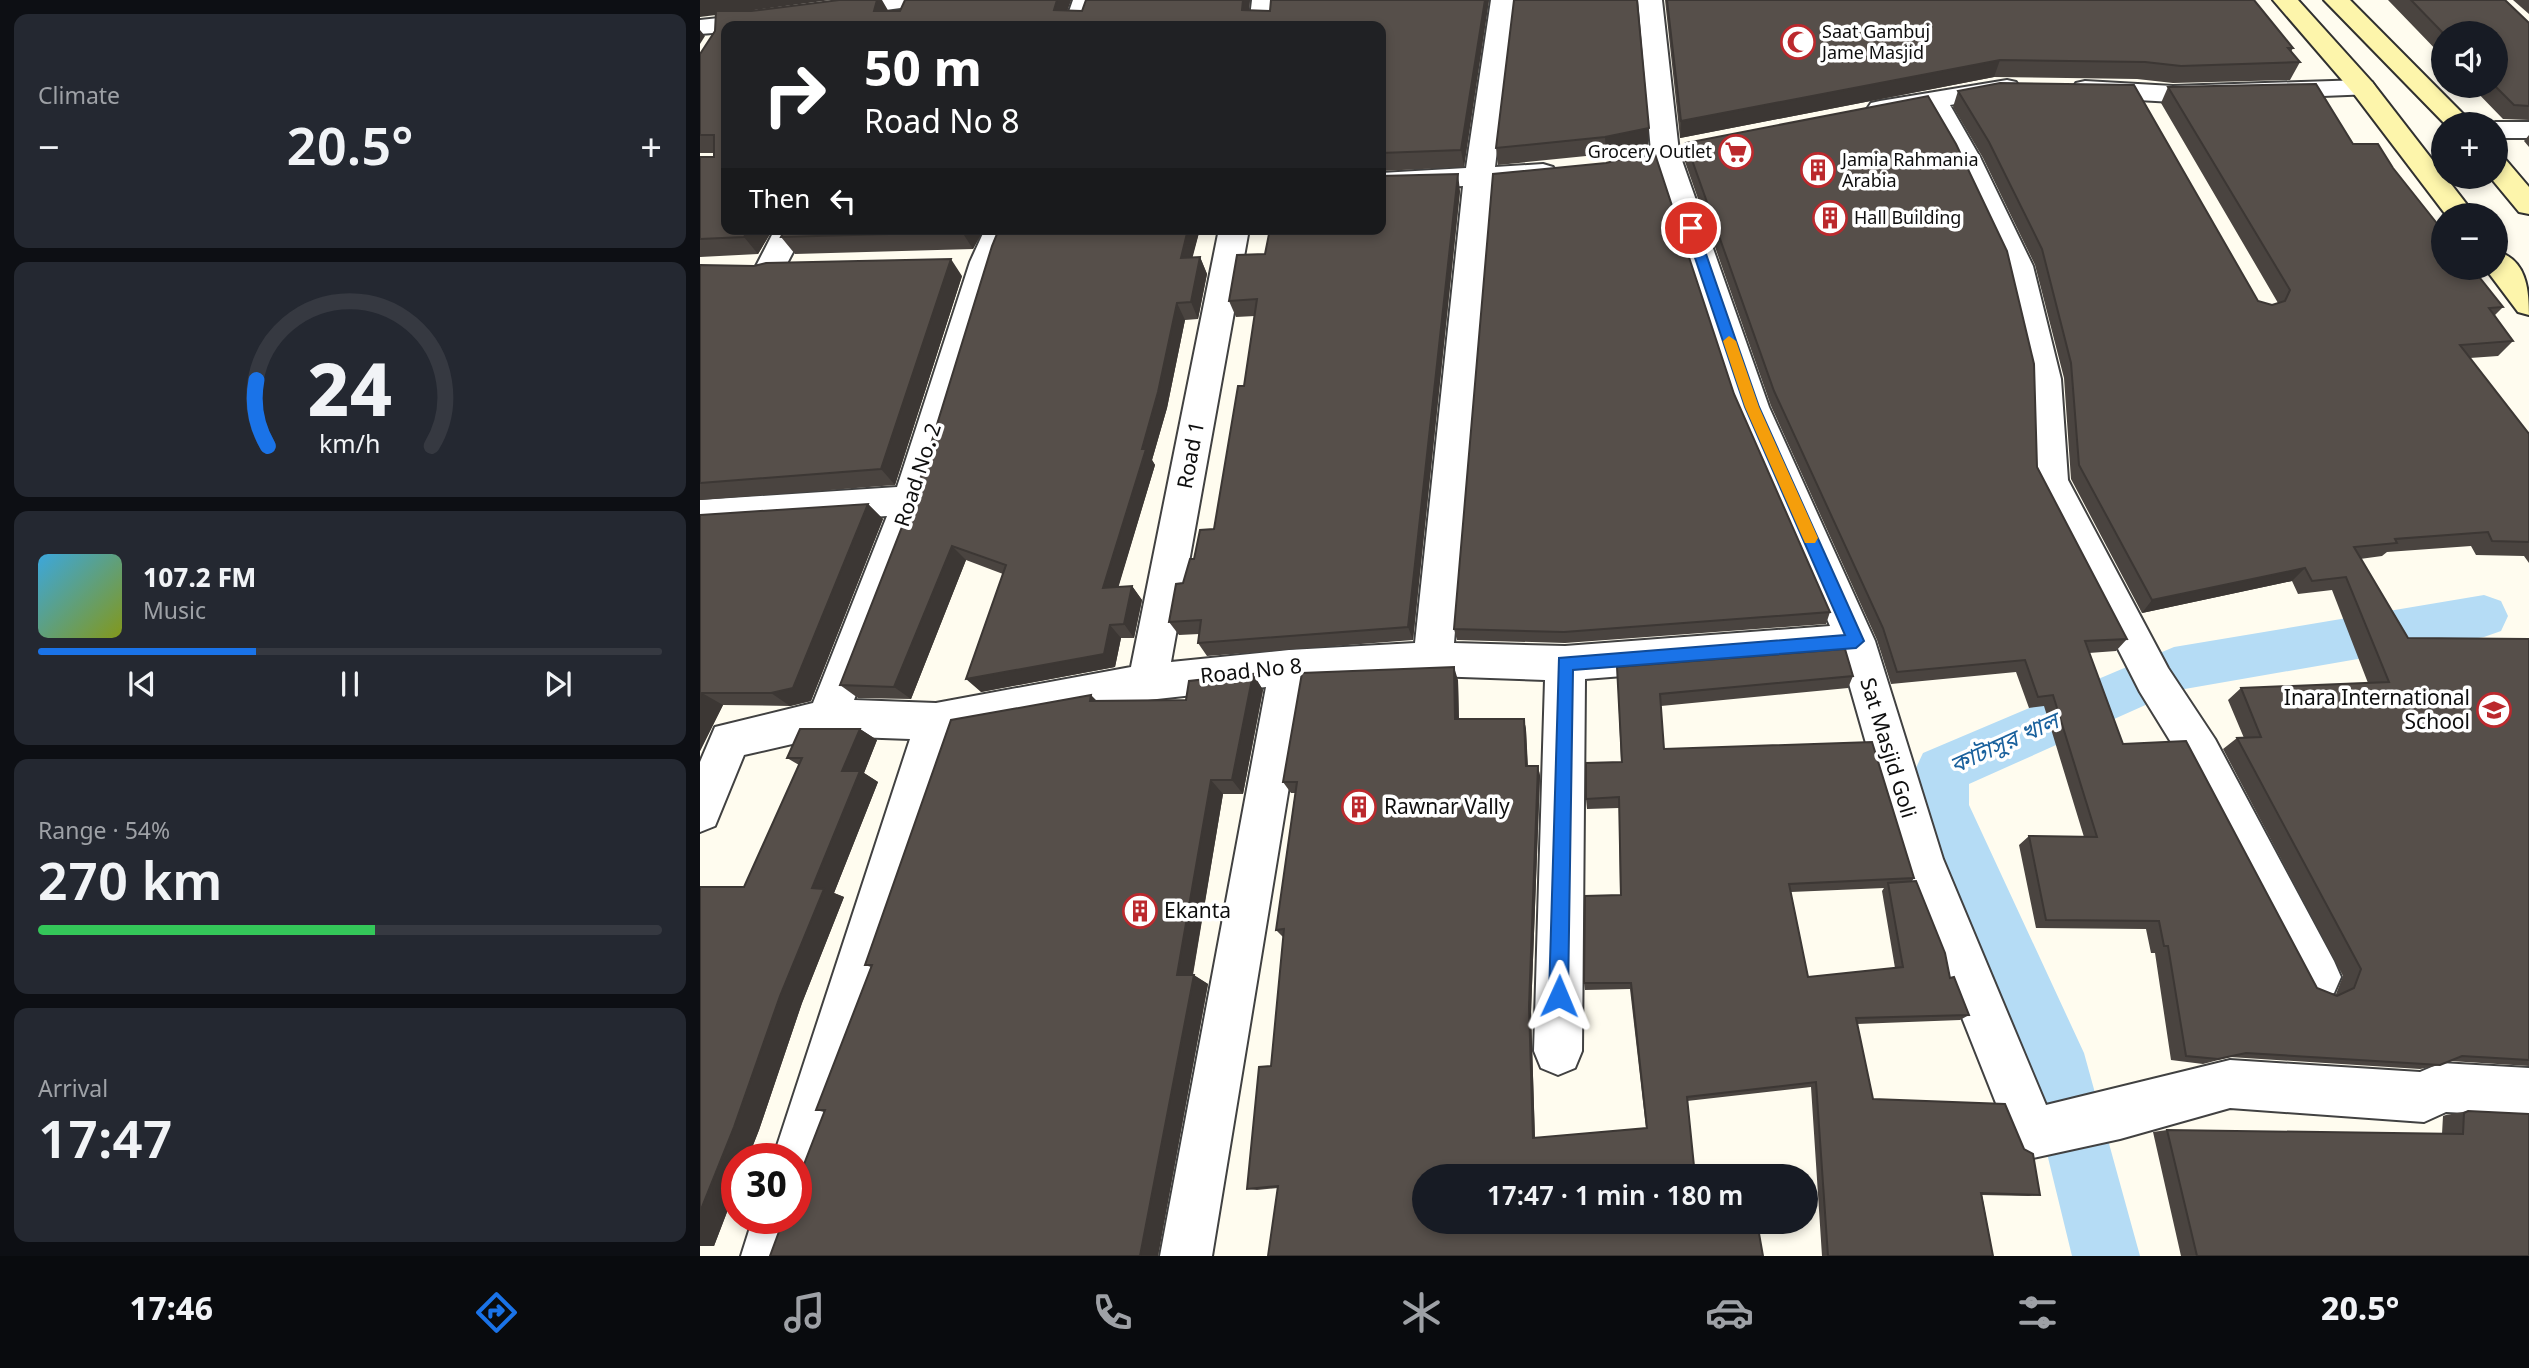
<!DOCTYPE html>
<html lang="en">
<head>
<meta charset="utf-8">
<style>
  body { margin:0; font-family:Georgia,"Noto Sans Bengali",serif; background:#242831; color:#f1f3f6; height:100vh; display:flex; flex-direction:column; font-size:26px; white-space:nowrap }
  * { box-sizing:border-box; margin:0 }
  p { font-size:23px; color:#9ea1a6 }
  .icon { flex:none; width:38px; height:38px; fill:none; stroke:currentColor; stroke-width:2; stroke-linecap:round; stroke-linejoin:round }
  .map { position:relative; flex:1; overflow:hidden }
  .drawer { display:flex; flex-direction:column; gap:14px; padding:14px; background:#0d0f14; width:700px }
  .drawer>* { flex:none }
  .hud { position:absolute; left:21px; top:21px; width:665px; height:214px; border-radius:14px; box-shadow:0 4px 10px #0003; background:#202124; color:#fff; overflow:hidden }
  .controls { position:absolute; left:1731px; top:21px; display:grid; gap:14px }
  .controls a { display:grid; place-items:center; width:77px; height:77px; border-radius:50%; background:#171b24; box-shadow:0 4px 10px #0003; font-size:35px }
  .speed { position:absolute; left:21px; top:1143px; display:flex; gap:14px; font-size:35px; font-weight:700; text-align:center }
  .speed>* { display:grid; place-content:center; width:91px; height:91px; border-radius:50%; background:#171b24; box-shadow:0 4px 10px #0003; line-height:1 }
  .speed .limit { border:10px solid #d22; background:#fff; color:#111 }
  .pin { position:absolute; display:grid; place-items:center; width:60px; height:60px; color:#fff; margin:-30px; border:4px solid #fff; border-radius:50%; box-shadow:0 2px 7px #0007 }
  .me { position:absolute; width:77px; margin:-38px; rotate:1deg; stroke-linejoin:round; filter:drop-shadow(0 0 5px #0008) }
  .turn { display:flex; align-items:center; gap:24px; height:147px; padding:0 28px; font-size:32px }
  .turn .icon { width:91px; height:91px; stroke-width:2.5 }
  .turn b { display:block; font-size:49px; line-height:60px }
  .then { display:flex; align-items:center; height:66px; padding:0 28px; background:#0003; gap:14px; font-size:26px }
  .big { font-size:52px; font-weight:600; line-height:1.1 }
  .drawer .card { flex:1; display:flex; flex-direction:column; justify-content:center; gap:10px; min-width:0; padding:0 24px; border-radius:14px; background:#242831 }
  .drawer .dial { align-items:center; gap:0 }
  .dial svg { height:182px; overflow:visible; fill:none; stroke:#363941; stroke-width:7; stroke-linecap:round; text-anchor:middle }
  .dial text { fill:#f1f3f6; stroke:none }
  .song { display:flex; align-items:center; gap:21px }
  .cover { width:84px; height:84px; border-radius:10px; background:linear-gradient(135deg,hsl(200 70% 55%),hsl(70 70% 35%)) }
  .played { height:7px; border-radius:4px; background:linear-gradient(90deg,#1a73e8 35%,#363941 35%) }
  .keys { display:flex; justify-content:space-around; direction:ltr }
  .heat { display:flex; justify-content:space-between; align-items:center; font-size:38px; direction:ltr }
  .charge { height:10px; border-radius:5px; background:linear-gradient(90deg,#34c759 54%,#363941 0) }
  .trip { position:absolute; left:712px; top:1164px; width:406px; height:70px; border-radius:35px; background:#171b24; box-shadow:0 4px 10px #0003; font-weight:600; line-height:70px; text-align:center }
  .menu { display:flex; height:112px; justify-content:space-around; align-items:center; background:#090b0e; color:#9ea1a6 }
  .menu .icon { width:49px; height:49px }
  .menu .current { color:#1a73e8 }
  .menu b { font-size:32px; color:#f1f3f6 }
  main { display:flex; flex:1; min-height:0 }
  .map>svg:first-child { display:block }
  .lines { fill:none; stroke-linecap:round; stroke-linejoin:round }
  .canal { fill:#b5dcf5; fill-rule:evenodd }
  .minor-casing { stroke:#414141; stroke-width:4 }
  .tertiary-casing { stroke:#414141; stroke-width:4 }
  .secondary-casing { stroke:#303030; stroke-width:4 }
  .minor { fill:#fff; fill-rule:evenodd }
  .tertiary { fill:#fff; fill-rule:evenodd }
  .secondary { fill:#fdf5ab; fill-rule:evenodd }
  .wall { fill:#4a4440; fill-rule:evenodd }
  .shaded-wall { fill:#3c3734 }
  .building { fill:#564f4a; stroke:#3c3734; stroke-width:2 }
  .route { fill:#1a73e8; stroke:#114b97; stroke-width:2 }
  .slow { fill:#f59e0b }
  .labels { text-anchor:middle; stroke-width:7; stroke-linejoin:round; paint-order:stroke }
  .far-poi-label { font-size:18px; fill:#0e0e0e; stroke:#fff; text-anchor:start }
  .street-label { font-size:21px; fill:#0e0e0e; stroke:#fff }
  .poi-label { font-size:21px; fill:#0e0e0e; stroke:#fff; text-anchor:start }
  .water-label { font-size:23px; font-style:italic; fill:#1a619d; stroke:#fff }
</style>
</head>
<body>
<main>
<section class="drawer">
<div class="card"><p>Climate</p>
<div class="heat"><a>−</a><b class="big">20.5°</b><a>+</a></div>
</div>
<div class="card dial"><svg viewBox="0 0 100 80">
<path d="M14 69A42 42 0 1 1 86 69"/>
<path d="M14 69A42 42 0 0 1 9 40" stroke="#1a73e8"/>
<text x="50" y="56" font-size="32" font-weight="700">24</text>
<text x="50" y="72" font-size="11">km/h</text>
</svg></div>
<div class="card">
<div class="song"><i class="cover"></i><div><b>107.2 FM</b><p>Music</p></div></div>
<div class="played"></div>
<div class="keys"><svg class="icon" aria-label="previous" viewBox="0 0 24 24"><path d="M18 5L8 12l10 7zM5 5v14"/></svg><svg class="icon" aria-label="pause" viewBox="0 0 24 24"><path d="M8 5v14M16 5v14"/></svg><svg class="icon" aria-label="next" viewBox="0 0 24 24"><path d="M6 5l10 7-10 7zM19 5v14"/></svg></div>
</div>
<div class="card"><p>Range · 54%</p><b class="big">270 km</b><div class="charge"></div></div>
<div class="card"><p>Arrival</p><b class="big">17:47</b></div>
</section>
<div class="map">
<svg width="1829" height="1256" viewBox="0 0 1829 1256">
  <rect width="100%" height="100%" fill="#fffcef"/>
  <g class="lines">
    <path class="canal" d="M1784,595L1801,601L1808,616L1801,631L1784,637L1479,690L1269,784V805L1384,1053L1440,1256H1372L1323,1055L1215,806V770L1223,753L1474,647Z"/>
    <g class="minor-casing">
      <path id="minor" d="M373,0H397L388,26H364Z
        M552,0H576L573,26H549Z
        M791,0H815L795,167L843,164L853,167L857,173L853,179L792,185L754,643L865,646L1130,626L1035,407L951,152L938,0H962L979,152L1069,407L1175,641L1243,859L1346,1105L1530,1060L1720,1072L1741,1063L1829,1068V1116L1746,1112L1724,1122L1530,1108L1420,1139L1333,1158L1315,1151L1199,859L1142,659L885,679L882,1051L875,1068L858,1075L841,1068L834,1051L845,680L733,676L606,683L512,1256H460L566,687L448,700L252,736L121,1165L114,1183L96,1190V1158H73L210,739L127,736L44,755L15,826L0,832V762L15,727L113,703L187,516L0,528V500L197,487L270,262L285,229H315L300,262L229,500L154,700L236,703L431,667L519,229H549L471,662L589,650L715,643L763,186L681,191V173L766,168Z
        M1307,80L1316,82L1320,88L1316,94L1250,105L1281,159L1333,266L1361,379L1368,480L1468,668L1515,739L1634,961L1641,977L1634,993L1618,1000L1602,993L1485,765L1440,692L1332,480L1329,379L1303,266L1253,159L1225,109L1180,117L1171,115L1167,109L1171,103L1180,101Z
        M1663,80L1672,82L1676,88L1672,94L1473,102L1385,97L1376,95L1372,89L1376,83L1385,81L1473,86Z
        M1796,122H1829V138H1796V124H1786Z
        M75,229H105L80,277L69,280L58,277L54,270Z
        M96,1199L105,1218L93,1256H41L53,1218H96Z"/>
    </g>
    <g class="tertiary-casing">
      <path id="tertiary" d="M153,0H220L217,5L208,7L133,17L124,15L121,10L124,5Z
        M67,13L76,15L79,20L76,25L26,26V32L0,34V20Z"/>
    </g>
    <g class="secondary-casing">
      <path id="secondary" d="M1573,0H1598L1672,82L1775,215H1746L1654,94Z
        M1624,0H1650L1773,124H1745Z
        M1796,157L1806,160L1829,187V214L1819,212L1790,177H1796Z
        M1796,251C1826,259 1829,288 1829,315L1818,312L1785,268H1796Z"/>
    </g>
    <use href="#minor" class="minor"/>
    <use href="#tertiary" class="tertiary"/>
    <use href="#secondary" class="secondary"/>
  </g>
  <path class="wall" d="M205,0H371L367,11H382L386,0H550L549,11H570L571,0H789L764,167L681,171V26H26V229H73L58,254L0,257V157H14V153H0V54L15,31L16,15L0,17L45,11H200Z
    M814,0L948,145L906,154L798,165L796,148Z
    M965,0H1554L1593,48L1591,52L1600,62L1590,80L1473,83L1437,79L1294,77L980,138Z
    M1688,0H1805L1829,23V120L1803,119L1771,86H1796L1743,33V57Z
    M1813,0H1829V14Z
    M1468,87L1653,144L1693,168L1803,307L1794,316L1813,341L1798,356L1770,358L1829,434V563L1824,556L1776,555L1771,546L1687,552L1682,556L1660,559L1708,638L1829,639V1066L1750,1061L1740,1065L1720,1069L1530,1057L1503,1064L1471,1060L1455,953H1451L1446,929L1336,928L1319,845L1329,836L1384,837L1344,706L1329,708L1316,672L1191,684L1177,640L1071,406L984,159L986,143L1337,467L1427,639L1416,651L1389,653L1423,744L1617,988L1634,995L1636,994L1643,976L1523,749L1537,738H1544L1528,700L1541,688L1668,683L1632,590L1598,594L1592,581L1442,613L1371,479L1364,378L1335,265L1283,158L1253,107L1258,91L1558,301L1572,305L1578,303L1461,103Z
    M1829,135V147L1824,141Z
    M760,191L713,640L507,656L498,643L499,634L479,635L469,622L483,583L494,559L514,529L544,386L555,316L536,317L529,301L565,254Z
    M284,229L273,249L95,254L81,237Z
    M500,229L492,257H500L507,274L498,319L485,320L467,408L452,460L455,465L418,587L432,586L442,600L434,638H421L415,667L281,692L303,574L266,560L211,699L158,698L140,685L218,486Z
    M0,265L262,276L195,485L0,500Z
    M1034,394L1130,612L1126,624L865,643L757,640L754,629Z
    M168,504L183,519L111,701L90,706L23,705L0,751V515Z
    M917,667L1153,676L1148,688L961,706L964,749L1214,878L1212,881L1250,978L1269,1015L1260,1020L1157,1024L1173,1099L1340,1195L1329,1196L1282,1195L1293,1256H1122L1111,1087L987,1101L995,1176L578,1188L557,1190L547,1189L571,1066L583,937L576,930L595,793H591L583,782L758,680L759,719H824L826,730L828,766H838L840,776L831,1012L835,1138L946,1128L930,989L885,990L884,983L920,895L919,808L887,809L886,799L921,762ZM1184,888L1182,891L1195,968L1108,977L1091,892Z
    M553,674L563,690L543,794H523L493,975L508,984L458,1256H70L124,1112L116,1110L171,967L165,965L397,701L486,700Z
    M160,729L177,740L164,773L178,782L134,893L144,897L102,1003L59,1130L48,1158H37V1186L14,1246H0V887H44L99,765L87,758Z
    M1768,1111L1829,1256H1481L1453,1132L1467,1130L1742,1134L1743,1116L1746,1115Z"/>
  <path class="shaded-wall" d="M0,0H131L0,17Z
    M177,0H182L189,12L174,11Z
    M357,0H371L362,26L354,10Z
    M543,0H550L547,26L542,10Z
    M785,0H789L764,167L761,150Z
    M0,30L5,36L0,44Z
    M1300,60L1294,77L980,138L981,121Z
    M949,128L948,145L906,154L905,137Z
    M758,174L760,191L713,640L708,627Z
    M49,229H73L58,254L44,237Z
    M264,229H284L273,249L262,232Z
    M488,229H500L488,275L481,258Z
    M500,257L507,274L498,319L491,302Z
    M251,259L262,276L195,485L181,469Z
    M477,303L485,320L467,408L452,460L455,465L414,602L403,588L442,449Z
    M168,504L183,519L111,701L90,706L71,693Z
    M252,546L266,560L211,699L194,687Z
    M1605,568L1592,581L1442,613L1452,600Z
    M432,586L442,600L434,638L424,624Z
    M410,625L421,638L415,667L281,692L266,679Z
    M754,667L758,680L759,731L755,719Z
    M553,674L563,690L543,794L532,780Z
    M2,693L23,705L0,751V698Z
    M391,695L406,710L390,701Z
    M824,719L826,730L828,777L826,766Z
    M160,729L177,740L164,773L178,782L134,893L144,897L102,1003L59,1130L48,1158H37V1186L14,1246H0V1212L112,888L142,771Z
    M838,766L840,776L831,1012L835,1141L833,1138L829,1006Z
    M511,780L523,794L491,984L477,975Z
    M494,975L508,984L458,1256H440Z"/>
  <path class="building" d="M139,0H177L174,11H200L205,0H357L354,10L382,11L386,0H543L542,10L570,11L571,0H785L761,150L681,153V26H26V229H49L44,237L0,239V157H14V135H0V54L15,31L16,11H51Z
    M814,0H937L949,128L905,137L796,148Z
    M967,0H1554L1593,48H1588L1600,62L1481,66L1445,62L1300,60L981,121Z
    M1711,0H1805L1829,23V106L1814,105L1795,86L1796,33H1743Z
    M1300,83L1434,85L1558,301L1572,305L1585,301L1590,290L1468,87L1616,84L1653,144H1678L1693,168L1743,231V268H1772L1803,307L1789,308L1813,341L1760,345L1829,434V542L1792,541L1788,532L1695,539L1697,543L1654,547L1708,638L1829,639V1060L1762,1056L1740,1065L1546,1053L1518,1059L1486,1056L1468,946H1464L1459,921L1346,920L1329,836L1397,837L1353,695L1338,697L1325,660L1197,672L1183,628L1074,391L986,143L1228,96L1256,144L1307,251L1334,364L1337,467L1427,639L1385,641L1423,744L1486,741L1617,988L1637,996L1654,988L1661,969L1537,738L1561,737L1541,688L1689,682L1646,577L1612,581L1605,568L1452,600L1379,465L1371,363L1342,249L1289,142L1258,91Z
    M954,151L1034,394L1130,612L864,632L754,629L793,174L906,163Z
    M758,174L708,627L498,643L501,620L469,622L476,584L483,583L490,559H494L500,530L514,529L538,386H544L557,299L529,301L537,255L565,254L570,229H681V176Z
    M85,229H264L262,232L81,237Z
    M299,229H488L481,258L500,257L491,302L477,303L458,392L442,449H446L403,588L432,586L424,624L410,625L404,654L266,679L306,565L252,546L194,687L140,685L218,486L292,246Z
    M251,259L181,469L0,483V265L54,266L66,263Z
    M168,504L93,688L71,693H2L0,698V515Z
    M1145,649L1153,676L960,694L964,749L1172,742L1214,878L1089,884L1108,977L1203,967L1188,883L1216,881L1245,953L1250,978L1254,977L1269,1015L1156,1018L1173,1099L1305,1104L1324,1149L1333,1154L1340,1195L1281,1193L1293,1256H1128L1116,1082L987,1097L995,1176H724V1222H1057L1063,1256H568L578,1186L547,1189L559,1067L571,1066L584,929L576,930L597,782H583L602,673L754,667L755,719H824L826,766H838L829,1006L833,1138L947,1128L931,983H884L885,896L921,895L919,797L886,799V763L922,762L917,667Z
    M553,674L532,780H511L477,975H494L440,1256H70L84,1218H96V1185L125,1110H116L172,965H165L251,720L391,695L390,701L486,700L489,681Z
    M100,729H160L142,771H160L112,888L124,889L80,996L34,1127L0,1212V887H44L102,758H87Z
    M1768,1111L1829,1114V1256H1497L1467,1130L1763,1134L1764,1113Z"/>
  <path class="route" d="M991,224L997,228L1059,407L1164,641L1156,648L873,670L868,996L866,1003L859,1006L852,1003L849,996L859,658L1145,635L1045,407L985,228Z"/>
  <path class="slow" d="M1029,336L1036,341L1059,407L1118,538L1115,543H1105L1045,407L1023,341Z"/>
  <defs>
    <g id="mosque-ring" transform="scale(1.75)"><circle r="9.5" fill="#fff" stroke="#bb292d" stroke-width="1.5"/><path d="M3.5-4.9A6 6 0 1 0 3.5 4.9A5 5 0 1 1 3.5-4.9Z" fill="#bb292d"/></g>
    <g id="supermarket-ring" transform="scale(1.75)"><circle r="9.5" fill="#fff" stroke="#bb292d" stroke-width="1.5"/><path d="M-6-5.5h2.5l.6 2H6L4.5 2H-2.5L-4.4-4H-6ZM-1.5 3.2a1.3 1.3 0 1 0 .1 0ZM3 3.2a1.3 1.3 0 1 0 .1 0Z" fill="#bb292d"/></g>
    <g id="building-ring" transform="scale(1.75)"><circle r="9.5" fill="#fff" stroke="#bb292d" stroke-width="1.5"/><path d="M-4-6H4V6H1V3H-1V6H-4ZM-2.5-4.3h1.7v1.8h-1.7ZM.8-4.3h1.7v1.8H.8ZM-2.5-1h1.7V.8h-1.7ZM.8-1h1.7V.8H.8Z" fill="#bb292d"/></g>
    <g id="school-ring" transform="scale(1.75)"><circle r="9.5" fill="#fff" stroke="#bb292d" stroke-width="1.5"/><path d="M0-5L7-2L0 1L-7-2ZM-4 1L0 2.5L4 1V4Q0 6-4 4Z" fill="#bb292d"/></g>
  </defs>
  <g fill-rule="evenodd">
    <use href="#mosque-ring" x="1098" y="42"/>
    <use href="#supermarket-ring" x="1036" y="152"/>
    <use href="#building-ring" x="1118" y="170"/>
    <use href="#building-ring" x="1130" y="218"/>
    <use href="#school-ring" x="1794" y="710"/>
    <use href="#building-ring" x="659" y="807"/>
    <use href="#building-ring" x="440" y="911"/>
  </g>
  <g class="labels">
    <g class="far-poi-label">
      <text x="1122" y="38">Saat Gambuj<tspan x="1122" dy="21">Jame Masjid</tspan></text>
      <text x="1012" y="158" text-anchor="end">Grocery Outlet</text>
      <text x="1142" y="166">Jamia Rahmania<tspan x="1142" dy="21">Arabia</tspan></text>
      <text x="1154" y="224">Hall Building</text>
    </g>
    <g class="street-label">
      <text transform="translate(491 455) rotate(-79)" y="7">Road 1</text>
      <text transform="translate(218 475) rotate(-72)" y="7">Road No. 2</text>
      <text transform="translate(551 671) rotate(-6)" y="7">Road No 8</text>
      <text transform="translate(1188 748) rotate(73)" y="7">Sat Masjid Goli</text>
    </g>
    <g class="poi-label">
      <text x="1770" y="705" text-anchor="end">Inara International<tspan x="1770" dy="24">School</tspan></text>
      <text x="684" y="814">Rawnar Vally</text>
      <text x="464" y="918">Ekanta</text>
    </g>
    <g class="water-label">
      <text transform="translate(1304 743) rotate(-24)" y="8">কাটাসুর খাল</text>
    </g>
  </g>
</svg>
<div class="controls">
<a><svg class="icon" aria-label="sound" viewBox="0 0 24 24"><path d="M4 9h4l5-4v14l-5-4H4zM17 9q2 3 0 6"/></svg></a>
<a>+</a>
<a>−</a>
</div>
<div class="speed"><div class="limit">30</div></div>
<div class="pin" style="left:991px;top:228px;background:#d93025"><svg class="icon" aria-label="arrive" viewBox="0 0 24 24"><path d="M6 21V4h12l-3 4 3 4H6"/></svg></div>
<svg class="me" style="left:859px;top:996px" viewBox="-20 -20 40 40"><path d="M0-17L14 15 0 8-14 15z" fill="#1a73e8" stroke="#fff" stroke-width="4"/></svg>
<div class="trip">17:47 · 1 min · 180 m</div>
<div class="hud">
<div class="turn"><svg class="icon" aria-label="right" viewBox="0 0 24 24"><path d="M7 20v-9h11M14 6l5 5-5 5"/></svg><div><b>50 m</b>Road No 8</div></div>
<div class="then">Then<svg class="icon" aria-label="left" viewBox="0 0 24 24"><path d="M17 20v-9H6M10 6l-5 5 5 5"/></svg></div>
</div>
</div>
</main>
<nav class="menu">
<b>17:46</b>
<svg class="icon current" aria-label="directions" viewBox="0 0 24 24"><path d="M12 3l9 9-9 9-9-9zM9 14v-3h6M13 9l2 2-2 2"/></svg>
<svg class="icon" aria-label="music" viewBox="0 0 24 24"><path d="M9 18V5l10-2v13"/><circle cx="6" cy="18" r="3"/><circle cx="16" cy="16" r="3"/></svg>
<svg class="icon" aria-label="phone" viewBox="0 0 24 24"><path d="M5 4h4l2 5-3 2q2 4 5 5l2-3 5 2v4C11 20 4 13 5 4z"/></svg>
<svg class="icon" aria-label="climate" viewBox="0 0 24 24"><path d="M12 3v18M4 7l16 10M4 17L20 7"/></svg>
<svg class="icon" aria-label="car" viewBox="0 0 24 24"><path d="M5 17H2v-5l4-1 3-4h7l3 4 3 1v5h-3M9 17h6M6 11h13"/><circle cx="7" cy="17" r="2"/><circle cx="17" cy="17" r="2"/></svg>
<svg class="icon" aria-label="filters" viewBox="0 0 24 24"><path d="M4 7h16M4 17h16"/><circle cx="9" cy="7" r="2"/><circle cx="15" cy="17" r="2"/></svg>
<b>20.5°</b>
</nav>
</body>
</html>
